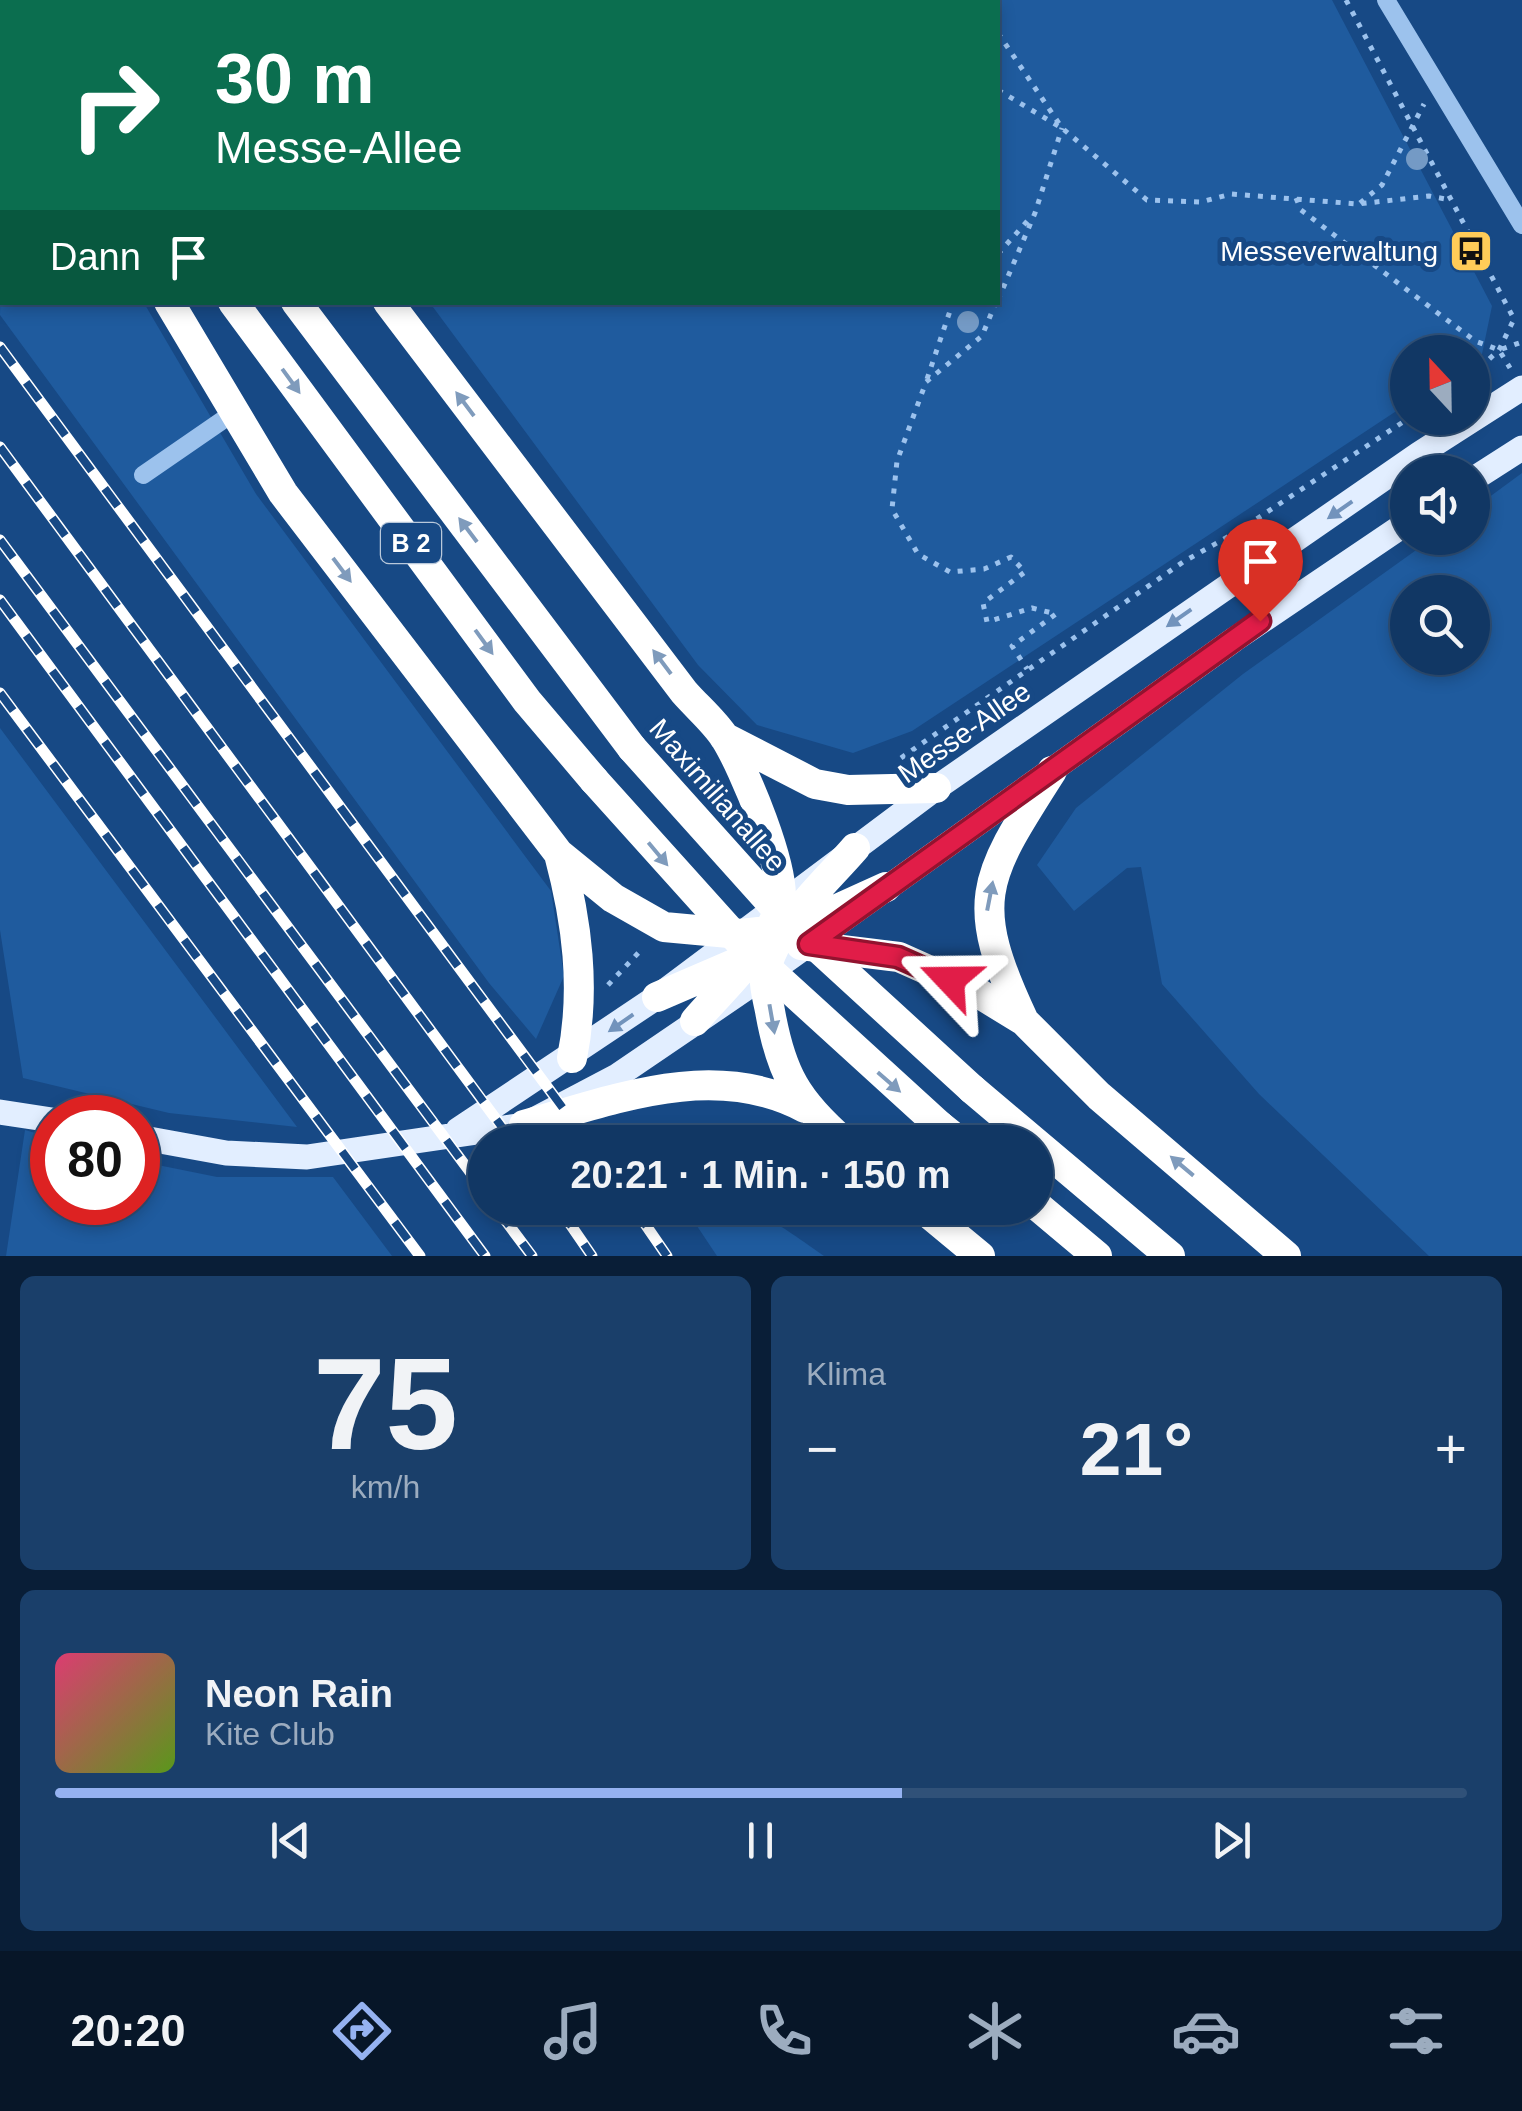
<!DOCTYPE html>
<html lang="de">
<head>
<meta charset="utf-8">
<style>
  body { margin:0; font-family:Helvetica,sans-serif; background:#1a3f6a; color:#f1f3f6; height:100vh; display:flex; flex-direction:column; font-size:38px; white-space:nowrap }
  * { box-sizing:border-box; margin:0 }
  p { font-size:32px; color:#9cacbf }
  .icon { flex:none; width:55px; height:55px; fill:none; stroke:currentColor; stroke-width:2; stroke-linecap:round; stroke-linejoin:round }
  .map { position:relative; height:1256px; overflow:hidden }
  .sheet { display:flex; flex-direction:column; gap:20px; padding:20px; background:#091e37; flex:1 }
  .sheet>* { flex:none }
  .top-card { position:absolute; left:0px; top:0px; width:1000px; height:305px; box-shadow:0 5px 15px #0003,0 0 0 2px #305178; background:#0b6e4f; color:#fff; overflow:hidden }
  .needle { width:65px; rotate:338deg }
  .fabs { position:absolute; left:1390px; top:335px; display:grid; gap:20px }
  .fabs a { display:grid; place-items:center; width:100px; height:100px; border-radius:50%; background:#113764; box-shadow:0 5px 15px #0003,0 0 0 2px #305178; font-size:50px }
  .speed { position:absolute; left:30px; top:1095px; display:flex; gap:20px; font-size:50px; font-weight:700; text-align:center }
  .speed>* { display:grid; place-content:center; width:130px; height:130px; border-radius:50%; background:#113764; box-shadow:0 5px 15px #0003,0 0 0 2px #305178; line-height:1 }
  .speed .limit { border:15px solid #d22; background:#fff; color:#111 }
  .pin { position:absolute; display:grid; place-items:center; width:85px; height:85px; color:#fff; margin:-102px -42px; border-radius:50% 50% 50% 0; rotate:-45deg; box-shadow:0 0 10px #0007 }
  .pin .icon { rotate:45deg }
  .me { position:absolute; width:110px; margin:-55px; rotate:293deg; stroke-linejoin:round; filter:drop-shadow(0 0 8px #0008) }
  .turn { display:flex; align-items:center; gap:35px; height:210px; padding:0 50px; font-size:45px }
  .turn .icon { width:130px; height:130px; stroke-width:2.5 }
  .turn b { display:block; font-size:70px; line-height:85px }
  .then { display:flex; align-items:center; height:95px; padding:0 50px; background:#0003; gap:20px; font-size:38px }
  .big { font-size:75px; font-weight:700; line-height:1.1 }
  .sheet .widget { flex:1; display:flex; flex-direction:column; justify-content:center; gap:15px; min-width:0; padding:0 35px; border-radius:15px; background:#1a3f6a }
  .sheet .dial { align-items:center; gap:0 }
  .dial b { font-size:130px; line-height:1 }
  .song { display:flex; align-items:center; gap:30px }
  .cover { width:120px; height:120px; border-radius:15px; background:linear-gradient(135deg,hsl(340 70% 55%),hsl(90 70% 35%)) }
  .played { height:10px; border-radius:5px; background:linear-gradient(90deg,#95b2f1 60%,#305178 60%) }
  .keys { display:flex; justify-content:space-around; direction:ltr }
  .heat { display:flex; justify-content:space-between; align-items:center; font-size:55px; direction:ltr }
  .sheet .tiles { flex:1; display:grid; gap:20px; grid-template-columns:1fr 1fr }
  .widget:last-child { grid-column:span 2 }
  .trip { position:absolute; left:468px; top:1125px; width:585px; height:100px; border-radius:50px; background:#113764; box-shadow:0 5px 15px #0003,0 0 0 2px #305178; font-weight:700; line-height:100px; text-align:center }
  .tab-bar { display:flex; height:160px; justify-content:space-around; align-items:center; background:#071628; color:#9cacbf }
  .tab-bar .icon { width:70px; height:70px }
  .tab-bar .on { color:#95b2f1 }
  .tab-bar b { font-size:45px; color:#f1f3f6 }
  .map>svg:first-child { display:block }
  .green { fill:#1f5b9e; fill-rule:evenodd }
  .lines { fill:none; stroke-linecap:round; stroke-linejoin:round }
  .path { stroke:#9cc2ed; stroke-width:5; stroke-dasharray:5 8; stroke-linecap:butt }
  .minor { stroke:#9cc2ed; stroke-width:18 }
  .major { stroke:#e2eeff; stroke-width:25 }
  .highway { stroke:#fff; stroke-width:30 }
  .tram { stroke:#fff; stroke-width:2.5 }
  .rail-casing { stroke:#fff; stroke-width:11 }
  .rail { stroke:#174985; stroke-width:8; stroke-dasharray:22; stroke-linecap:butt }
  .highway-bridge { stroke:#fff; stroke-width:30 }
  .tree { fill:#749ac5 }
  .oneway { fill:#7f9bbc }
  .oneway2 { fill:#7293bc }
  .route-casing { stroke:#92132f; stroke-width:25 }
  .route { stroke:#e11d48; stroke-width:18 }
  .labels { text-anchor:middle; stroke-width:10; stroke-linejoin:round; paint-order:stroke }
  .shield { fill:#174985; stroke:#b9c8da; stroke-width:2.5 }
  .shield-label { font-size:25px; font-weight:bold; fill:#fff }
  .poi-label { font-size:28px; fill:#fff; stroke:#174985; text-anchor:end }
  .street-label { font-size:28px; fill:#fff; stroke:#174985 }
</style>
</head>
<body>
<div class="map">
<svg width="1522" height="1256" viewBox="0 0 1522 1256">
  <rect width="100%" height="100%" fill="#174985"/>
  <path class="green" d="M253,0H1332L1492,306L1482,354L1473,361L1472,352H1408L1407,404L912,731L853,753L757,725L698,665L430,303L998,302V2H250Z
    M2,236V302L144,303L256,494L551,891L564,976L536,1039L489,983L0,315Z
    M1522,473V1256H1429L1259,1094L1162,984L1141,867L1127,868L1074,911L1037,865L1076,808L1243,674L1433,538H1472L1473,509ZM1472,592V658H1408V592Z
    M0,728L297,1127L169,1113L23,1078L0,930Z
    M25,1130L52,1138V1202H138V1161L217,1177H333L392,1256H6Z
    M685,1208C759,1207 764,1214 824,1256H717Z"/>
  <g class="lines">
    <path class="path" d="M615,0L617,2
      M976,0L978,2
      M1346,0L1514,319L1499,350L1472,375
      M234,2L237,0
      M544,2L550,0
      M998,33L1062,128L1147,200L1201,202L1231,194L1358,204L1429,196L1451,200
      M0,72L2,69
      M998,90L1060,127
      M1296,198L1301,210L1475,341L1499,350L1510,368
      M1360,203L1382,185L1424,104
      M998,254L1029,219
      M998,300L1035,213L1062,128
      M996,302L982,336L926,382L897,461L892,509L918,554L950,572L984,569L1011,557L1025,572L983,603L987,622L1032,608L1056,614L1012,646L1027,669
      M1502,349L1522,342
      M927,379L953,302
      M901,758L1183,562L1240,530L1409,418
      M608,985L642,949
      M73,1101L131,1111"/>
    <path class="minor" d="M1386,0L1522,225
      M118,2L121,0
      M202,2L205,0
      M0,102L2,101
      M0,202L2,201
      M143,475L233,413"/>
    <path class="major" d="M1472,480L1522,448
      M0,1112L52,1120
      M458,1130L657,997L936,788L1419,454L1522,388
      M138,1137L226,1153L307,1157L524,1125L617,1076L764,976L1235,639L1408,522"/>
    <path class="highway" d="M88,0L90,2
      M0,18L2,22
      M169,302L283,493L559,854L613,898L664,927L740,934L768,931L833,911L886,887
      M233,302L527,701L594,780
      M296,302L632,748
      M388,302L684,692C697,707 714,721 725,738C743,766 788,873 780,904C768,949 724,987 695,1021
      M724,737L815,784L848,790L936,788
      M559,854C577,921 586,989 572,1058
      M801,945L899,957L975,991L1024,1021L1099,1096L1286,1256
      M657,997L743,960
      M1024,1021C967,900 983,879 1052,771
      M972,1089L1170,1256
      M524,1125C615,1099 715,1060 805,1108
      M940,1126L960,1142
      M844,1142C797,1101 781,1074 770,1011C768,1000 763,984 765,973C775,926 825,883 855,848
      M1035,1204L1097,1256
      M922,1208L980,1256"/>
    <path class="tram" d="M148,2L151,0
      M172,2L175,0
      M0,124L2,122
      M0,147L2,144"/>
    <g class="rail-casing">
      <path id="rail" d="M0,347L588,1142
        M0,447L513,1142
        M0,540L485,1192
        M0,600L485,1256
        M0,693L420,1256
        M496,1208L532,1256
        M559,1208L592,1256
        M634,1208L667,1256"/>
    </g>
    <use href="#rail" class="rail"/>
    <path class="highway-bridge" d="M632,748L782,915L972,1089
      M594,780L747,950L940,1126"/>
  </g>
  <g class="tree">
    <circle cx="1417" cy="159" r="11"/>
    <circle cx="968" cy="322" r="11"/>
  </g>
  <defs><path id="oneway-solid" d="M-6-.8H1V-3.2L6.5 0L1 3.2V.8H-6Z" transform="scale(2.5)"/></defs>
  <g class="oneway">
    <use href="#oneway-solid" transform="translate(291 381) rotate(54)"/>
    <use href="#oneway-solid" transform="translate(465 404) rotate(-127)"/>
    <use href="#oneway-solid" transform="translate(468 530) rotate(-127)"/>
    <use href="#oneway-solid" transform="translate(342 570) rotate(53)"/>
    <use href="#oneway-solid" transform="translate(484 642) rotate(54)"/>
    <use href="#oneway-solid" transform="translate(662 662) rotate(-127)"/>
    <use href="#oneway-solid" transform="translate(658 854) rotate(50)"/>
    <use href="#oneway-solid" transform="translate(990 896) rotate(-79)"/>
    <use href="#oneway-solid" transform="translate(772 1019) rotate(80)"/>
    <use href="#oneway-solid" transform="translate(889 1082) rotate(41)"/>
    <use href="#oneway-solid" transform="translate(1182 1166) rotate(-140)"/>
  </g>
  <g class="oneway2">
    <use href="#oneway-solid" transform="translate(1340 510) rotate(145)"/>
    <use href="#oneway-solid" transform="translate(1179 618) rotate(145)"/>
    <use href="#oneway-solid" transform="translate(621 1023) rotate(145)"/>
  </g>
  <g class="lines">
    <g class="route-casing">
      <path id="route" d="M950,980L898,957L809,944L1260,621"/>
    </g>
    <use href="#route" class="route"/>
  </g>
  <defs>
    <g id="bus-square" transform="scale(2.25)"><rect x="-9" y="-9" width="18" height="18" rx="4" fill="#ffcc58" stroke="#174985"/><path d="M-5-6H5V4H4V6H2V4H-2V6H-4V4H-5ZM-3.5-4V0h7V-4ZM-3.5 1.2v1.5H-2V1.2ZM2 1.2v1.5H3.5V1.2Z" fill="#111"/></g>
  </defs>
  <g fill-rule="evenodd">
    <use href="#bus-square" x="1471" y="251"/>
  </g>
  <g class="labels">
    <rect class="shield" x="381" y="523" width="60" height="40" rx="8"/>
    <g class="shield-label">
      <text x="411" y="552">B 2</text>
    </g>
    <g class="poi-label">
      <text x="1438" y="261">Messeverwaltung</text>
    </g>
    <g class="street-label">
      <text transform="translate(964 732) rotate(-35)" y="10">Messe-Allee</text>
      <text transform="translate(718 795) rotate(49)" y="10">Maximilianallee</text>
    </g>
  </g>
</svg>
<div class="fabs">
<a><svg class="needle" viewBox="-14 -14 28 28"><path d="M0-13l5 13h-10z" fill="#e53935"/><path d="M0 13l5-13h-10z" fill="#9cacbf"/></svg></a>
<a><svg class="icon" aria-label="sound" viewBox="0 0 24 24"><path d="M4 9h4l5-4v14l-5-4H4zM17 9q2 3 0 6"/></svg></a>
<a><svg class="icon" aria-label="search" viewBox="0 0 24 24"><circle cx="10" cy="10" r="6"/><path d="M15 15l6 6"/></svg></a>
</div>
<div class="speed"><div class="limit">80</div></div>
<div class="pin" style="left:1260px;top:621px;background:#d93025"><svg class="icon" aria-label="arrive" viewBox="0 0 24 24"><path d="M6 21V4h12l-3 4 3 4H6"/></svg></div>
<svg class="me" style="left:950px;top:980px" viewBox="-20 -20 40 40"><path d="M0-17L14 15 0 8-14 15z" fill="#e11d48" stroke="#fff" stroke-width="4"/></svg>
<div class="trip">20:21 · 1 Min. · 150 m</div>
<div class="top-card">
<div class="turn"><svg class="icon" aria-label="right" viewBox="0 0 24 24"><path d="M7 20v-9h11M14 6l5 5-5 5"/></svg><div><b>30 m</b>Messe-Allee</div></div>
<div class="then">Dann<svg class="icon" aria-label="arrive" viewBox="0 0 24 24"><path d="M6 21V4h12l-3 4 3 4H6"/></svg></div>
</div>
</div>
<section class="sheet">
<div class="tiles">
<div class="widget dial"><b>75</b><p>km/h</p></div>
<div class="widget"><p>Klima</p>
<div class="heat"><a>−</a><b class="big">21°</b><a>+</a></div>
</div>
<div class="widget">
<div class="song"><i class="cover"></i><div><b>Neon Rain</b><p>Kite Club</p></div></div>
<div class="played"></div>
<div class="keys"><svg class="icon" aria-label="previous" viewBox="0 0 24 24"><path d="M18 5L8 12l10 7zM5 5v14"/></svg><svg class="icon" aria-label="pause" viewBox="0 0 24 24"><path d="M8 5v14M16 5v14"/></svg><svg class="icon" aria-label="next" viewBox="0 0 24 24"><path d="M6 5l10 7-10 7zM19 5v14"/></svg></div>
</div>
</div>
</section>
<nav class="tab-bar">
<b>20:20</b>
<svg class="icon on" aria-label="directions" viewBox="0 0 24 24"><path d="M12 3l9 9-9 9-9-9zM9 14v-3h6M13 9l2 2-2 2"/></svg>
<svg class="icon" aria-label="music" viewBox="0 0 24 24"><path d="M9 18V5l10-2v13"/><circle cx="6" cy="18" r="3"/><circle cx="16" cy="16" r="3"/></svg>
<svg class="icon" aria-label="phone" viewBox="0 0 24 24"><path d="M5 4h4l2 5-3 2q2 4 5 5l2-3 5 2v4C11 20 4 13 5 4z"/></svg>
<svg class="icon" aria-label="climate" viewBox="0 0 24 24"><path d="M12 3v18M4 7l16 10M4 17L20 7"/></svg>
<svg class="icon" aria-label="car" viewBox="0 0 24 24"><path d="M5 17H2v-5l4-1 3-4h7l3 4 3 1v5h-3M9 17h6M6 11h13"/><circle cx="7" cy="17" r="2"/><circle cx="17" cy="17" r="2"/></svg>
<svg class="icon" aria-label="filters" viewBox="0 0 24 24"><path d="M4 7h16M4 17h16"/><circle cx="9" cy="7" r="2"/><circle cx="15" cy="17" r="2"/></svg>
</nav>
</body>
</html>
